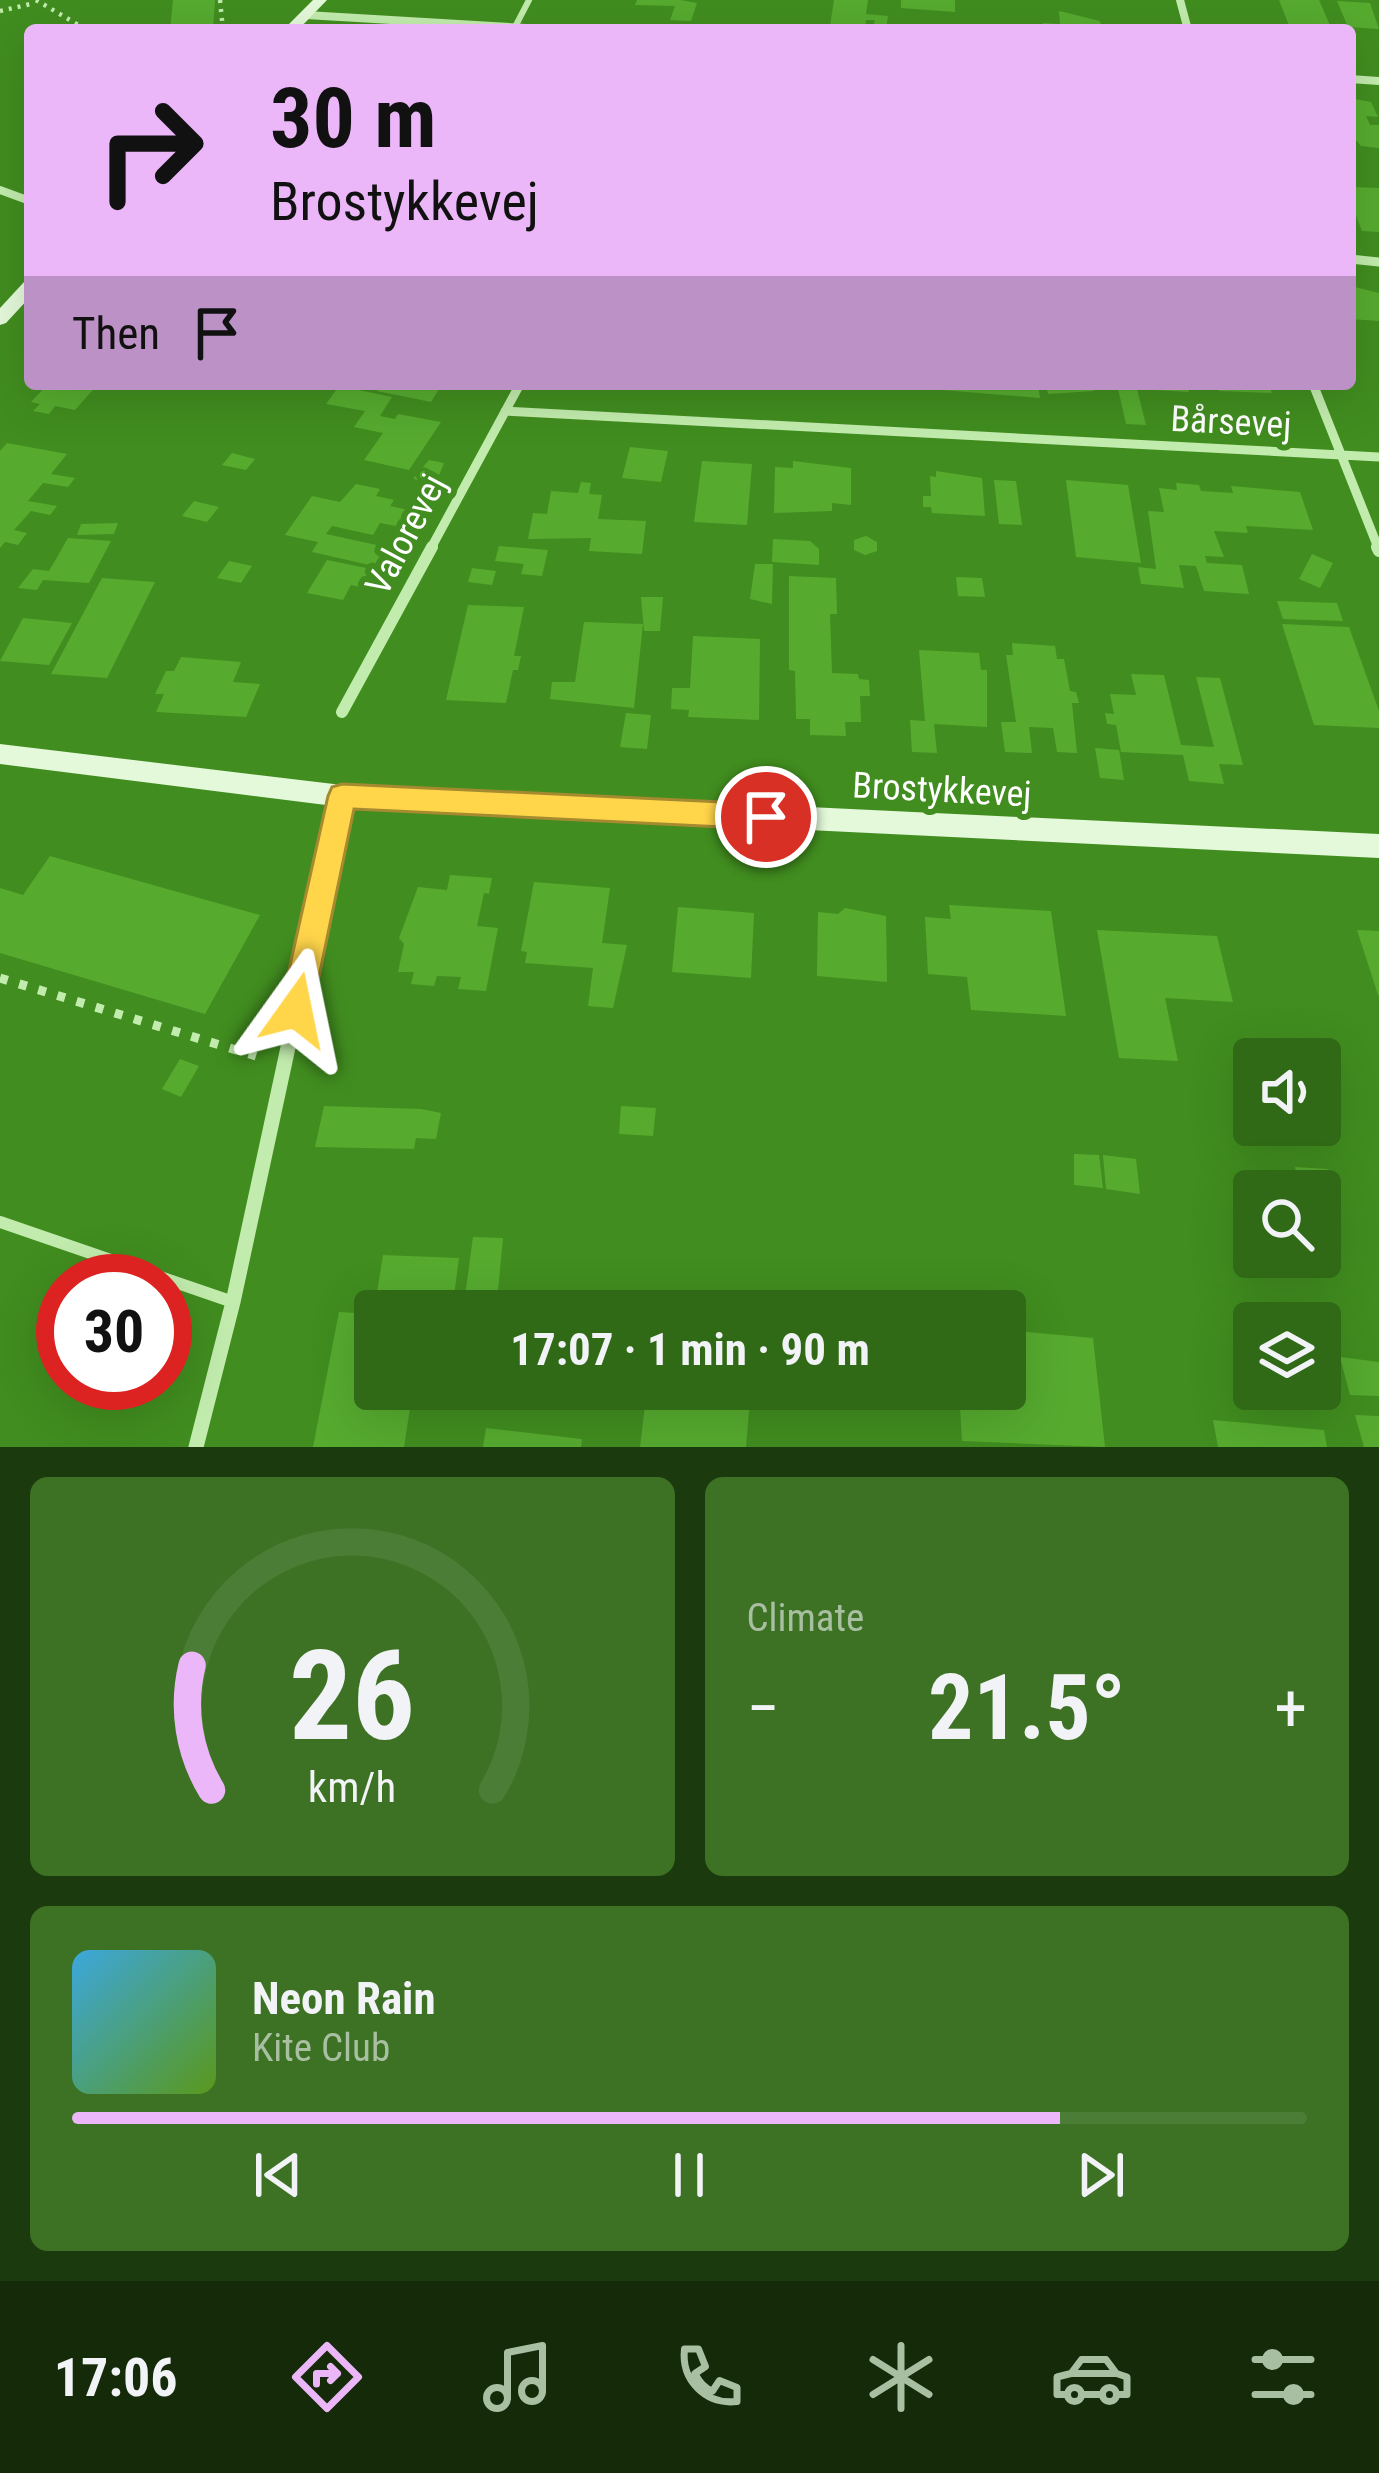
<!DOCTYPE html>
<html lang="en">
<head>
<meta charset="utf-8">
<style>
  body { margin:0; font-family:"Roboto Condensed",sans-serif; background:#3d7224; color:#f1f3f6; height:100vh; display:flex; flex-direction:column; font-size:45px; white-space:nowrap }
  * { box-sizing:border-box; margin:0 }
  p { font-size:39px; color:#a8bfa1 }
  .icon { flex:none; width:66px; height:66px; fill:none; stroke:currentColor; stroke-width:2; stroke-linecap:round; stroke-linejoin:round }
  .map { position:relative; height:1447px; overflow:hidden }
  .panel { display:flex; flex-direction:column; gap:30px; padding:30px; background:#1b3a0d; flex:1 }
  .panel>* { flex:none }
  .hud { position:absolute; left:24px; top:24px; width:1332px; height:366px; border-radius:12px; box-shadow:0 12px 48px #0002; background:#ebb7f8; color:#111; overflow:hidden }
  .fabs { position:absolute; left:1233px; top:1038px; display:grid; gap:24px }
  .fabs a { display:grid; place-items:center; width:108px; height:108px; border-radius:12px; background:#316a17; box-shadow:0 12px 48px #0002; font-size:60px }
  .speed { position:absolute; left:36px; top:1254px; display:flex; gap:24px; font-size:60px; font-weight:700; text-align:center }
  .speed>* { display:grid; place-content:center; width:156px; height:156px; border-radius:50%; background:#316a17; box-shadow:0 12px 48px #0002; line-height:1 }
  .speed .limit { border:18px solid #d22; background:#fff; color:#111 }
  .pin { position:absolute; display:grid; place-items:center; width:102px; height:102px; color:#fff; margin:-51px; border:6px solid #fff; border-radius:50%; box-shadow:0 3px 12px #0007 }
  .me { position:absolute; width:132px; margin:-66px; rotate:12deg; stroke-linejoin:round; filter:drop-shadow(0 0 9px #0008) }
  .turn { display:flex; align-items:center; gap:42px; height:252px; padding:0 48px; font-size:54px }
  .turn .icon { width:156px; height:156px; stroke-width:2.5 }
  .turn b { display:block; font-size:84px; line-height:102px }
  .then { display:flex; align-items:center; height:114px; padding:0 48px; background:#0003; gap:24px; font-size:45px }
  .big { font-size:90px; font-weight:700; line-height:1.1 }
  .panel .tile { flex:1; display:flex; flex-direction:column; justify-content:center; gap:18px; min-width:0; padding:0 42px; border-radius:18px; background:#3d7224 }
  .panel .dial { align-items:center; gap:0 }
  .dial svg { height:312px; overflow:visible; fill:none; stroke:#4c7d36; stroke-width:7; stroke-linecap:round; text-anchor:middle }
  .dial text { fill:#f1f3f6; stroke:none }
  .song { display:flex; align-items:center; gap:36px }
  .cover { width:144px; height:144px; border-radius:18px; background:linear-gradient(135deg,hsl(200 70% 55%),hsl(90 70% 35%)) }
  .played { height:12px; border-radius:6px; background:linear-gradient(90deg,#ebb7f8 80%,#4c7d36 80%) }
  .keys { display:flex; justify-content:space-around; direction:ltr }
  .heat { display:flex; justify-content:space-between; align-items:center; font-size:66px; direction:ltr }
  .panel .tiles { flex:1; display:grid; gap:30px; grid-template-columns:1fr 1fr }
  .tile:last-child { grid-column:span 2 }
  .trip { position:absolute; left:354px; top:1290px; width:672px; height:120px; border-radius:12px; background:#316a17; box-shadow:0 12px 48px #0002; font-weight:700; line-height:120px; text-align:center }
  .menu { display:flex; height:192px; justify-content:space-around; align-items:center; background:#142a09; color:#a8bfa1 }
  .menu .icon { width:84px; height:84px }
  .menu .on { color:#ebb7f8 }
  .menu b { font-size:54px; color:#f1f3f6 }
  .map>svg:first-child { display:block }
  .building { fill:#56ab2f }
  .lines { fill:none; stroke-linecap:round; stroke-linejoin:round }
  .path-far1 { stroke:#c2ecad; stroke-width:4.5; stroke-dasharray:3 6; stroke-linecap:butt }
  .path { stroke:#c2ecad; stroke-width:9; stroke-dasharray:8 12; stroke-linecap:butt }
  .lane-far1 { stroke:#c2ecad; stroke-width:6 }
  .lane { stroke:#c2ecad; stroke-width:12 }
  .street-far3 { stroke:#c2ecad; stroke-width:8 }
  .street-far2 { stroke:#c2ecad; stroke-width:9 }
  .street-far1 { stroke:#c2ecad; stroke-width:12 }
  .street { stroke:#c2ecad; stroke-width:15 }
  .secondary { fill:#e3f9d9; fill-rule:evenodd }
  .route { fill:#ffd54a; stroke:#a68a30; stroke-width:3 }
  .labels { text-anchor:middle; stroke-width:12; stroke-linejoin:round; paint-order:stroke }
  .street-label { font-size:36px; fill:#fff; stroke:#418d1f }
</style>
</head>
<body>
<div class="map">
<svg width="1379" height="1447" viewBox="0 0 1379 1447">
  <rect width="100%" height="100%" fill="#418d1f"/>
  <path class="building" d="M173,0H215L213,30H170Z
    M637,0H680L697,3L691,21L670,20L675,6L635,5Z
    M834,0H868L866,14L888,16L886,29L873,28L875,20H866L865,28L830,26Z
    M901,0H955V12L901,8Z
    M1279,0H1319L1332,30L1290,28Z
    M1337,1L1370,3L1379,29L1348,27Z
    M1059,11L1100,21L1102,28L1044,30L1043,23L1060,24Z
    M1350,98L1371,102L1378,117L1366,116L1370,125H1379V148L1361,146L1350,133Z
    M1350,187L1379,188V232L1362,231L1350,201Z
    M1351,286L1379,293V321L1350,319Z
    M48,384H98L75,410L55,406L49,414L33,411L40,404L31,402Z
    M394,384H442L431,402L377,391L381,385Z
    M930,384H1038L1040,398L930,389Z
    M1046,384H1093L1094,391L1048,394Z
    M1117,384H1187L1189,392L1137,389L1146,425L1126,424Z
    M1217,384H1268L1272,393L1219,391Z
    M339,386L392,397L380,416L395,419L398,414L441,422L409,470L364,460L383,433L354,427L365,411L326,404Z
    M7,443L67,454L51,474L75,478L68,487L43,483L28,501L57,506L50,515L31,511L14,530L27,533L18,545L5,542L0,548V451Z
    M630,447L668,451L661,482L622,478Z
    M232,453L255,459L246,470L222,465Z
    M429,460L444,463L436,483L413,479Z
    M702,461L752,464L747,525L694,522Z
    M793,461L851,468V505L832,503V511L774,513L775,467L793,468Z
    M936,471L982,478L985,516L932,513L931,507H923V496H931L930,476L936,477Z
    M994,480L1016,481L1022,525L999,524Z
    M1066,480L1128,485L1141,563L1076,557Z
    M581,482L591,483L589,494L602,495L598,519L646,521L642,554L589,551L591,538L528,539L533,513L547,514L551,491L578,493Z
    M1176,483L1199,485L1201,491L1233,493L1231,486L1300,492L1313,530L1246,526L1248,533L1214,531L1224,557L1205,556L1207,563L1242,565L1249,594L1204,591L1196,566L1179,565L1184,588L1141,584L1138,567L1156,569L1148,511L1164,512L1159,488L1177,490Z
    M356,484L380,489L376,496L394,500L390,506L422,513L412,529L380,523L373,535L332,526L326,534L395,549L383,568L312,552L318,542L285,535L312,496L340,502Z
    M194,501L219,507L207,522L182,516Z
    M118,523L114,534L77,535L81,524Z
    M866,536L877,542V551L865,555L854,550V540Z
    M68,538L111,541L89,583L43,580L37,590L18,588L33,569L49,571Z
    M773,539L810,541L819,549V565L772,562Z
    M499,546L548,550L542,576L521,574L524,564L495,561Z
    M1312,554L1333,563L1320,588L1299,579Z
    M327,560L376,570L365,588L351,585L343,600L307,593Z
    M229,561L252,566L241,583L217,578Z
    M755,564H773L772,604L750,599Z
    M472,568L496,571L492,585L468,582Z
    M789,576L836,578L837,614H830L832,673L858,674L859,679L869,680L870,696H860L861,722H845L846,736L810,735V719H796L795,671L789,670Z
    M956,577L982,578L985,597L958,596Z
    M102,578L155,582L107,678L51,674Z
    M641,597H663L660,631H644Z
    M1277,601L1337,603L1343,621L1283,619Z
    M468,605L524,607L514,656H521L518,670H513L506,703L446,700Z
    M23,618L72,623L49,665L0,661Z
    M584,622L643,624L634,708L550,699L552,682H575Z
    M1282,624L1349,627L1379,711V728L1314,725Z
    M693,636L760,639L759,720L688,717L689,710L671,709L672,688H690Z
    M1012,643L1055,646L1057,659H1064L1070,691L1076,692L1079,703H1072L1077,753L1057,752L1053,728L1029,727L1032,753L1005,752L1001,722H1016L1006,655H1013Z
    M919,650L979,653L981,670H987V727L934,724L937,753L912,752L910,720L925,721Z
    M181,657L241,662L233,682L260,684L246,717L156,712L164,694H155L166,671H174Z
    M1131,674L1164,675L1181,745L1214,747L1196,677L1220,678L1243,765L1219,764L1224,784L1189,781L1183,755L1121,752L1116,725L1107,724L1105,713L1114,714L1110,694L1136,695Z
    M626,713L651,715L647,749L620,747Z
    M1095,748L1119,750L1124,780L1100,778Z
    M50,856L260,915L205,1014L0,953V888L23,895Z
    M450,875L492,878L489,894L484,893L477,926L498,928L486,991L458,989L461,977L437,976L434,986L411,984L414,972H398L404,944L399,938L418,887L447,890Z
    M534,882L610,888L602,943L627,945L613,1008L588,1006L593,968L525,963L527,952L521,951Z
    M949,905L1051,911L1066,1016L971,1010L967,977L928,974L925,917L951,919Z
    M678,907L754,913L751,978L672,972Z
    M845,908L886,916L887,982L817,976L818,912L838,914Z
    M1097,930L1217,936L1233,1002L1165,998L1178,1061L1119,1058Z
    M1357,930L1379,931V995H1378Z
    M180,1059L199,1066L181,1097L162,1089Z
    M324,1106L421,1109L441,1113L436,1139L416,1138L414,1149L315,1147Z
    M621,1106L656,1108L653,1136L619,1134Z
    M1074,1154L1099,1155L1103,1188L1074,1185Z
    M1103,1155L1136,1159L1140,1194L1106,1189Z
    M1295,1167L1328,1169L1338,1203H1320V1191H1301Z
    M473,1237L503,1238L496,1311H463Z
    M383,1255L459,1258L452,1311H374Z
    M339,1312L375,1314V1389H413L404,1447H313Z
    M1005,1330L1093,1338L1105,1447L962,1441L959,1389H1005Z
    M1340,1357L1379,1362V1396L1350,1395Z
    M647,1389L750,1400L746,1447H640Z
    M1355,1415L1379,1416V1447H1364Z
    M1213,1420L1324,1430L1327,1447H1218Z
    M486,1428L582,1439L581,1447H483Z"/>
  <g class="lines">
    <path class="path-far1" d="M36,0L87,30
      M220,0L223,30
      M0,11L35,3"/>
    <path class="path" d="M0,978L256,1056"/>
    <path class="lane-far1" d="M515,27L529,0"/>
    <path class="lane" d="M0,1222L233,1302"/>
    <path class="street-far3" d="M1180,0L1188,30
      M306,15L560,30
      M1350,79L1379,81
      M0,190L30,201"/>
    <path class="street-far2" d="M1350,259L1379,262
      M1313,384L1379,550
      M505,411L1379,457
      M430,550L520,384"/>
    <path class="street-far1" d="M1377,547L1379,551
      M342,712L432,547
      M310,944L342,796"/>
    <path class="street" d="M196,1447L233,1302L311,941"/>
    <path class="secondary" d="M313,0H327L298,30H283Z
      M30,281V297L6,323L0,325V308L24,282Z
      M0,744L342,785L1379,834V858L342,807L0,764Z"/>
  </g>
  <path class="route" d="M342,784L766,804L776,808L781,817L776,826L766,829L354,809L312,1010L307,1022L296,1026L284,1022L280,1010L328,796L332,787Z"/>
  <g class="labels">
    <g class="street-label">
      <text transform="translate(1231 421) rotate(3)" y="13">Bårsevej</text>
      <text transform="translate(405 534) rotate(-62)" y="13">Valorevej</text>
      <text transform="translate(942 789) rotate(3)" y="13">Brostykkevej</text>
    </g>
  </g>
</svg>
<div class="fabs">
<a><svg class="icon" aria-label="sound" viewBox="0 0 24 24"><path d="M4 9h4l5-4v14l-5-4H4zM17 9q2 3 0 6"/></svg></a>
<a><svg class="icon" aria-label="search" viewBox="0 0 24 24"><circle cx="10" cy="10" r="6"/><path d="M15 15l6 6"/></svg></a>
<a><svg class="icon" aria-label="layers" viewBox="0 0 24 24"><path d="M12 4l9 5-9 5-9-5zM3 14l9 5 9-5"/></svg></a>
</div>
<div class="speed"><div class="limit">30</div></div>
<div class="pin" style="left:766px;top:817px;background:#d93025"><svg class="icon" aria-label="arrive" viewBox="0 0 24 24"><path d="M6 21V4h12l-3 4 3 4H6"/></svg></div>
<svg class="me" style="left:296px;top:1010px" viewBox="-20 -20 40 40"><path d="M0-17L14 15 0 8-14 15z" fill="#ffd54a" stroke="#fff" stroke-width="4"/></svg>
<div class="trip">17:07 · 1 min · 90 m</div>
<div class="hud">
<div class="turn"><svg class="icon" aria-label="right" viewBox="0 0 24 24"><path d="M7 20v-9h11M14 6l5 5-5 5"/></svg><div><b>30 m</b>Brostykkevej</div></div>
<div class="then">Then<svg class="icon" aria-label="arrive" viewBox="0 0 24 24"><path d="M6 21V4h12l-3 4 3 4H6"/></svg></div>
</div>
</div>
<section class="panel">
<div class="tiles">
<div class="tile dial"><svg viewBox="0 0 100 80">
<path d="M14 69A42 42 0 1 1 86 69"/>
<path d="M14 69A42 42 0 0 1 9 37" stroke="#ebb7f8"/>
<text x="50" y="56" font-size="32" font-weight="700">26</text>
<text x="50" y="72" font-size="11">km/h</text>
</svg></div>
<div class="tile"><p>Climate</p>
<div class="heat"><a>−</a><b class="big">21.5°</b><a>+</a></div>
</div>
<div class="tile">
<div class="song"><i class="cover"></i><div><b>Neon Rain</b><p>Kite Club</p></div></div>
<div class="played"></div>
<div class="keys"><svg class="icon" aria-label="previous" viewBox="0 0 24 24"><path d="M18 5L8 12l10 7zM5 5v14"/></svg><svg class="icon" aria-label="pause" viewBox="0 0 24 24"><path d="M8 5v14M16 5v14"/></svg><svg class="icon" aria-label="next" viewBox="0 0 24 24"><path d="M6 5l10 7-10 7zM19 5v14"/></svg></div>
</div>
</div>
</section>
<nav class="menu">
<b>17:06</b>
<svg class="icon on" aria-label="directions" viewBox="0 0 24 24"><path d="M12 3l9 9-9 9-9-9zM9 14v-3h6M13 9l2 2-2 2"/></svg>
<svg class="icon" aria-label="music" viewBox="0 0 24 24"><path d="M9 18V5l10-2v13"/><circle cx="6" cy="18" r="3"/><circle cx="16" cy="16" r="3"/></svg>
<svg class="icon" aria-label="phone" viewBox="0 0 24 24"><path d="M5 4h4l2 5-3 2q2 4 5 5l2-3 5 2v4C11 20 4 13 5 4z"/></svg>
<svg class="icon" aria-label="climate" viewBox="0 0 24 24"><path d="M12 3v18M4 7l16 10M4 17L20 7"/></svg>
<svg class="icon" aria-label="car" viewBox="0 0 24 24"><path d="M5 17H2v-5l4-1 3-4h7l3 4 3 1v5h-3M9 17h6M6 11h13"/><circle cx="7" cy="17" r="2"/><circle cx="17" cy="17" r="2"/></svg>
<svg class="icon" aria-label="filters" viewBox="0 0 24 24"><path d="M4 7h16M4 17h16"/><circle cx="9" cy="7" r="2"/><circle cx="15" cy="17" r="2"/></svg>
</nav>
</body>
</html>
